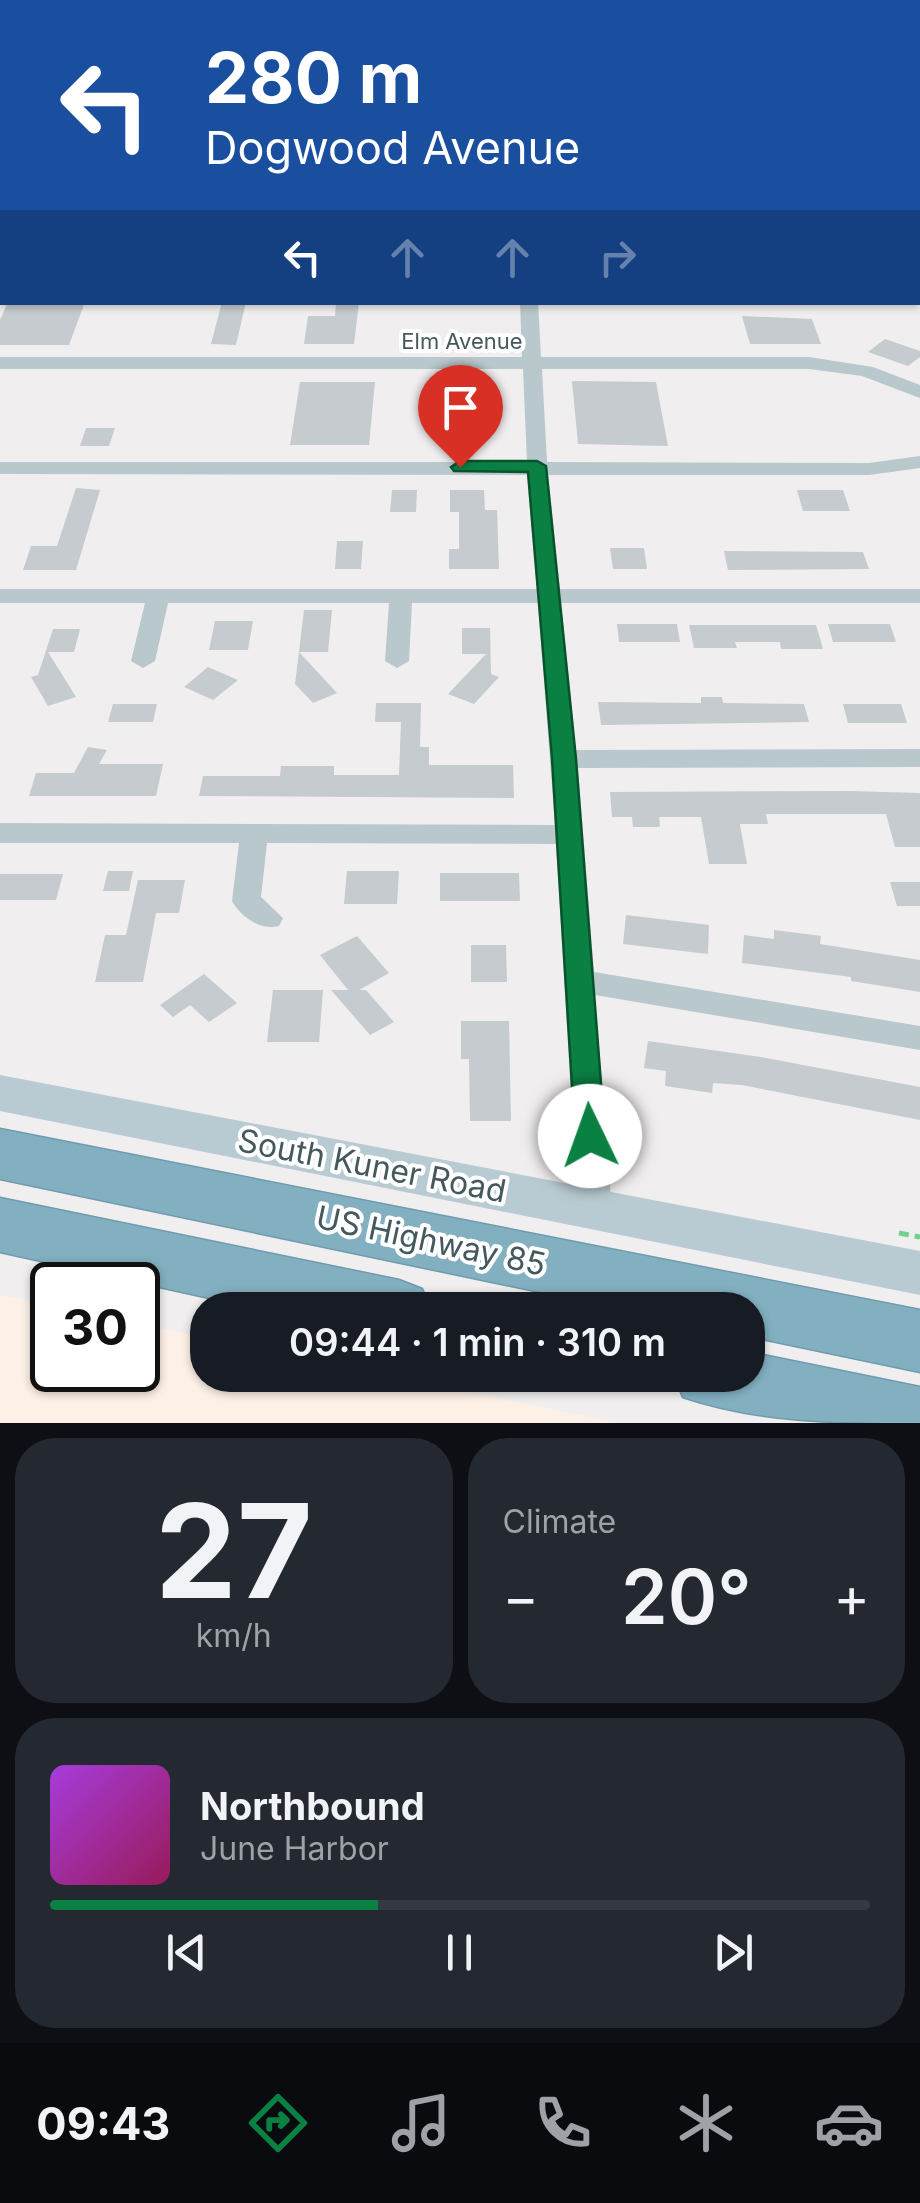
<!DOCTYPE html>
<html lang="en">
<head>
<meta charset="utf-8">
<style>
  body { margin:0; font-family:Inter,sans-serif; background:#242831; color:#f1f3f6; height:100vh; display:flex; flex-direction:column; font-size:38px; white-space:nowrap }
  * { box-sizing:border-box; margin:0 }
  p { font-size:32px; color:#9ea1a6 }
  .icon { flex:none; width:55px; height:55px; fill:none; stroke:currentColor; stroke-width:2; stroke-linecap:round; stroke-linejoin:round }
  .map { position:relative; height:1423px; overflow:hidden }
  .side { display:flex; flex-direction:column; gap:15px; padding:15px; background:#0d0f14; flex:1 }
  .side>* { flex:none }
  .hud { position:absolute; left:0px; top:0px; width:920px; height:305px; box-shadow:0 2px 8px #0004; background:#1a4fa0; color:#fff; overflow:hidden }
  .speed { position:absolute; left:30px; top:1262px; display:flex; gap:20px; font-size:50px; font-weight:700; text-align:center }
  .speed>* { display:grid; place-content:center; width:130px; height:130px; border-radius:50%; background:#171b24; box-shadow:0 2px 8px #0004; line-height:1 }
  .speed .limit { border:5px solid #111; border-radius:15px; background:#fff; color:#111 }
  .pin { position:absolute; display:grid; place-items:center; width:85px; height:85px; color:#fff; margin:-102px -42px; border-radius:50% 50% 50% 0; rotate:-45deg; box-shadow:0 0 10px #0007 }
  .pin .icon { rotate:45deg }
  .me { position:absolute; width:110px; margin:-55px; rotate:357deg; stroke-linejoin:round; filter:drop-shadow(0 0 8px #0008) }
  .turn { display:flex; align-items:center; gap:35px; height:210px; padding:0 40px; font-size:45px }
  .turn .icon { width:130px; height:130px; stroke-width:2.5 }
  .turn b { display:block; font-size:70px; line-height:85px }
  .lanes { display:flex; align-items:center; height:95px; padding:0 40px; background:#0003; justify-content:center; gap:50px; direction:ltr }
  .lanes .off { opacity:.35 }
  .big { font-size:75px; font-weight:600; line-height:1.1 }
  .side .tile { flex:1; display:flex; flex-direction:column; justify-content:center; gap:15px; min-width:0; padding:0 35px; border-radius:40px; background:#242831 }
  .side .dial { align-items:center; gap:0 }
  .dial b { font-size:130px; line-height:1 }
  .song { display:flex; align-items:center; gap:30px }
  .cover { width:120px; height:120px; border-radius:15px; background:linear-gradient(135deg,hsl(280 70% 55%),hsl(330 70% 35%)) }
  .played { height:10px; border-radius:5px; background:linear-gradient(90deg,#0b8043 40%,#363941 40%) }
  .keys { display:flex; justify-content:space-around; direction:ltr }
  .heat { display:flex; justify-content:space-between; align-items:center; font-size:55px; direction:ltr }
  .side .tiles { flex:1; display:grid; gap:15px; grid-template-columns:1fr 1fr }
  .tile:last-child { grid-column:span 2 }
  .trip { position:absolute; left:190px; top:1292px; width:575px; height:100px; border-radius:40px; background:#171b24; box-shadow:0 2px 8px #0004; font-weight:600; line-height:100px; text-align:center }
  .tabs { display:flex; height:160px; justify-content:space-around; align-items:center; background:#090b0e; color:#9ea1a6 }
  .tabs .icon { width:70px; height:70px }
  .tabs .active { color:#0b8043 }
  .tabs b { font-size:45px; color:#f1f3f6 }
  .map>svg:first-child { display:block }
  .commercial { fill:#fdf1e7 }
  .water { fill:#84f2ef }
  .building { fill:#c5cbcf }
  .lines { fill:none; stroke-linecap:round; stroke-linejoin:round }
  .highway-casing { stroke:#6e9bad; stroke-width:3 }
  .path-far1 { stroke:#6fd38a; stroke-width:2.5; stroke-dasharray:4 2.5; stroke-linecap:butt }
  .path { stroke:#6fd38a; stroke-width:5; stroke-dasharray:10 6; stroke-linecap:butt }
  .street { fill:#b9c8cd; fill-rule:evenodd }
  .secondary { fill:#b9cbd2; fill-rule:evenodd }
  .highway { fill:#83b0c1; fill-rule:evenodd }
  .route { fill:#0b8043; stroke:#07532c; stroke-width:2.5 }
  .labels { text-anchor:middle; stroke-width:8; stroke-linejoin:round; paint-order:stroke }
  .far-street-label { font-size:22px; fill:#45585d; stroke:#fff }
  .near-street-label { font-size:32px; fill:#45585d; stroke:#fff }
</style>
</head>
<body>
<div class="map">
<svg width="920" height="1423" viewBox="0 0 920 1423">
  <rect width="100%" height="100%" fill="#f1eeef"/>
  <path class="commercial" d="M0,1295L52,1306V1370H138V1324L207,1338L208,1375H386L618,1423H0Z"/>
  <path class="water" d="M0,0H859L861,2H2L0,59Z"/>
  <path class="building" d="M8,302H85L69,345H0V320Z
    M222,302H246L236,345L211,344Z
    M336,302H359L354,344H304L308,316H335Z
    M742,316L812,319L821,344H750Z
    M885,339L920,351V357L908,366L868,352Z
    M572,381L656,382L668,446L578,444Z
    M300,382H375L369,445H290Z
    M86,428H115L109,446H80Z
    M76,488L100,490L76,570H23L31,546H57Z
    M392,490H417L416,512H390Z
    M450,490H484L485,510H497L499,569H449V549H459V512H450Z
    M797,490H843L850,511H803Z
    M337,541H363L361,569H335Z
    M610,548H644L647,569H613Z
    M724,551L863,552L869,569L728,570Z
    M304,610H332L328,652H299Z
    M215,621H253L248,650H209Z
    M617,624H677L680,642H619Z
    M828,624H890L896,642H833Z
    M689,625H816L823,649H781L780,642H735L737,648H694Z
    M462,628H490L491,674L499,677L474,704L448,694L486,654H462Z
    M53,629H80L74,652H48L76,697L48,706L31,677L38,675Z
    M299,652L337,693L313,703L295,684Z
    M208,667L238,680L213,700L184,687Z
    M701,697H722L723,703L804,704L809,722L601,725L598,702L701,703Z
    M376,703H421L420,747H429V765H513L514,798L199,796L203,776H280L281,766H334V775H399L401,722H375Z
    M113,704H157L153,722H108Z
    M843,704H901L907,723H848Z
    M88,747L107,750L99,764H163L156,796H29L36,773H74Z
    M850,791L920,793V847H895L886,814H766L768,824H740L747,864H709L701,817H659L660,827H633L632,817H612L610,792Z
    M108,871H133L129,891H103Z
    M347,871H399L397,904H344Z
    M440,873H519L520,901H440Z
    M0,874H63L56,900H0Z
    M138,880H185L179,913H156L143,982H95L105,935H126Z
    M890,882H920V906H897Z
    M626,915L709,925L708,954L623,944Z
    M774,930L821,936L820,944L920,960V992L851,981V977L742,963L744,935L774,939Z
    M357,936L389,973L359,990H366L394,1022L370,1035L331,990H348L320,955Z
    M471,945H506L507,982H471Z
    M204,974L237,1003L209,1022L190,1005L173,1017L160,1005Z
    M273,990H323L319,1042H267Z
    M461,1021H509L511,1121H470L469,1059H461Z
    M648,1041L761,1057L920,1087V1120L742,1085L713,1083L712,1093L665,1086L666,1071L644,1068Z"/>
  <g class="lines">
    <g class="highway-casing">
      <path id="highway" d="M0,1129L920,1310V1372L748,1336V1310H626L0,1179Z
        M0,1198L399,1280L422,1289L431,1310H264L0,1252Z
        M748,1352L920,1387V1423C839,1423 760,1423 683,1397L674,1375H748Z"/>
    </g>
    <path class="path-far1" d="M0,186L2,182"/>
    <path class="path" d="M899,1233L920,1237"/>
    <path class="street" d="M0,261H2V271H0Z
      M918,275H920V286H918Z
      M520,302H538L541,357H809L873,367L920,385V398L862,376L809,369H542L547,462L869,463L920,456V468L869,475H548L560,589H920V603H561L576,750L920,749V767L578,768L594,972L920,1026V1050L595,995L612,1209L607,1219L595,1224L583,1219L578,1209L556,844L267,843L261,897L283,918L279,926C261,931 241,917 232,901L239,843H0V823L555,825L538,603H412L409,661L397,668L385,661L389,603H168L155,661L143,668L131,661L145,603H0V589H537L527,475L0,474V462H527L523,369H0V357H522Z"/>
    <path class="secondary" d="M0,1075L920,1251V1295L0,1111Z"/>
    <use href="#highway" class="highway"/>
  </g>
  <path class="route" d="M460,461H537L546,466L576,759L605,1136L601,1145L590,1148L579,1145L575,1136L552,759L528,472L454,471L451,467Z"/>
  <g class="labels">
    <g class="far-street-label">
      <text x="462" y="349">Elm Avenue</text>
    </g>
    <g class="near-street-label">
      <text transform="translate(372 1166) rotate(11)" y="11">South Kuner Road</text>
      <text transform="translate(431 1241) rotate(12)" y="11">US Highway 85</text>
    </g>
  </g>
</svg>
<div class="speed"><div class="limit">30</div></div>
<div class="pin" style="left:460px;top:467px;background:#d93025"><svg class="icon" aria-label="arrive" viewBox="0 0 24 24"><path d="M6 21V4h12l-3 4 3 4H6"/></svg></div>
<svg class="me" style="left:590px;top:1136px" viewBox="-20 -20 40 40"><circle r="19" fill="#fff"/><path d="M0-13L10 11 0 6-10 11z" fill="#0b8043"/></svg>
<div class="trip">09:44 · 1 min · 310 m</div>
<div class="hud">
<div class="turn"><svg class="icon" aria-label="left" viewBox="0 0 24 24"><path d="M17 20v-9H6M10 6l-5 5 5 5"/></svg><div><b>280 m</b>Dogwood Avenue</div></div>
<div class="lanes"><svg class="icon" aria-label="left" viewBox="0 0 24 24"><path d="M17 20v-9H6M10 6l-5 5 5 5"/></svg><svg class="icon off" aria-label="ahead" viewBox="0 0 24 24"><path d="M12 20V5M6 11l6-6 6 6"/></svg><svg class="icon off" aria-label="ahead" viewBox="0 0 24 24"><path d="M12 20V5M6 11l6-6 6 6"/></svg><svg class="icon off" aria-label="right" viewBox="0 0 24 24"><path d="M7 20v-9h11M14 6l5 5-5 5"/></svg></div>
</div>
</div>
<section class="side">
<div class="tiles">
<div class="tile dial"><b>27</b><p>km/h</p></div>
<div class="tile"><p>Climate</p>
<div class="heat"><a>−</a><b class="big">20°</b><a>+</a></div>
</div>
<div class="tile">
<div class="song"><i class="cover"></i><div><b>Northbound</b><p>June Harbor</p></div></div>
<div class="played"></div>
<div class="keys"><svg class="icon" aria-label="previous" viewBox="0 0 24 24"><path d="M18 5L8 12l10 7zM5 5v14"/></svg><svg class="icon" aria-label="pause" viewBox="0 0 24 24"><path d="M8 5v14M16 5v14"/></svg><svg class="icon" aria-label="next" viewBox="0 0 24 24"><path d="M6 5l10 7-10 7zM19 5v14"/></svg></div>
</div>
</div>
</section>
<nav class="tabs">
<b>09:43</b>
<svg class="icon active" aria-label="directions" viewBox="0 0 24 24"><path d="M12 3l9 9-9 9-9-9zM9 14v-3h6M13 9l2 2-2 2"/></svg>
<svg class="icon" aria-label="music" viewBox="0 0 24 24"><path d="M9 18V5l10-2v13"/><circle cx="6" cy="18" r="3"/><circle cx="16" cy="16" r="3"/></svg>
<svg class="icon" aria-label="phone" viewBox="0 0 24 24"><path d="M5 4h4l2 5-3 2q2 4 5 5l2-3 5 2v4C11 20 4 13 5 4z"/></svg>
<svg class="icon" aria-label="climate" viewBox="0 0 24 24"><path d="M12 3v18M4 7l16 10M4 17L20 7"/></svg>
<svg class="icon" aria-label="car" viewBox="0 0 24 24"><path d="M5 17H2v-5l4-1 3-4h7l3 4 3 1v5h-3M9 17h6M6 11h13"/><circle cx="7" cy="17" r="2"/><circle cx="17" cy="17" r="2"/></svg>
</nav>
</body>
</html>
